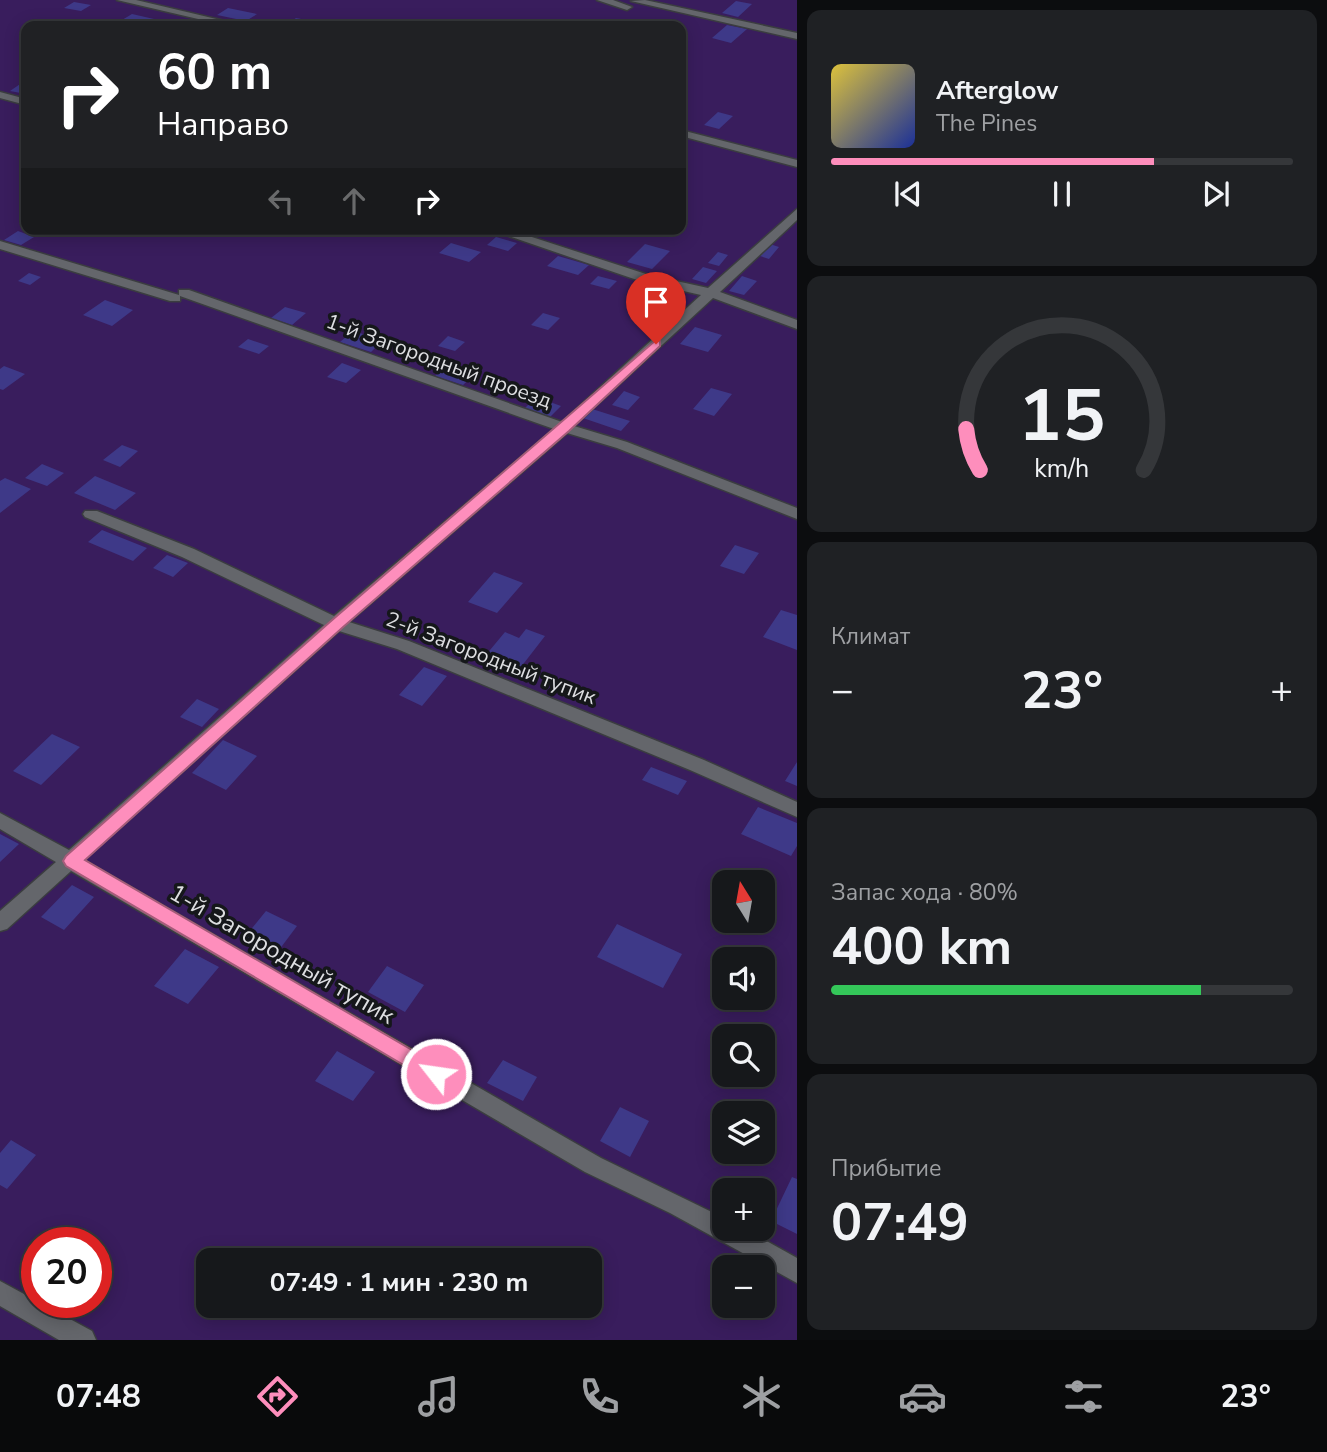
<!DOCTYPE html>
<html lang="ru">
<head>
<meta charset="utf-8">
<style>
  body { margin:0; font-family:"Nunito Sans",sans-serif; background:#1f2124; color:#f1f3f6; height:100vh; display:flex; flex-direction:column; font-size:26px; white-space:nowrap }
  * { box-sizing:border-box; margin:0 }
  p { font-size:23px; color:#9ea0a3 }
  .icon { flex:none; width:38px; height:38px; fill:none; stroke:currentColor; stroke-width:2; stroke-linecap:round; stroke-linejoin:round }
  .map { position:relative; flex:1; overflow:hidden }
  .side { display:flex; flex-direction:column; gap:10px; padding:10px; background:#0c0d0f; width:530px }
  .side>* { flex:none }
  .top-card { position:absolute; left:21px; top:21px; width:665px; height:214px; border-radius:14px; box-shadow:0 4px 18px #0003,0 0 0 2px #35373a; background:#202124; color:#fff; overflow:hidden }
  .needle { width:46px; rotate:349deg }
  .buttons { position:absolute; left:712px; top:870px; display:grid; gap:14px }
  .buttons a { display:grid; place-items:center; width:63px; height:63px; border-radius:14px; background:#16181b; box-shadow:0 4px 18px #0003,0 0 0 2px #35373a; font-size:35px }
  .speed { position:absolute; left:21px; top:1227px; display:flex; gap:14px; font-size:35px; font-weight:700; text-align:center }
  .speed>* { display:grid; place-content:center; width:91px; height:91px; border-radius:50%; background:#16181b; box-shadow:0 4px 18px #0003,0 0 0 2px #35373a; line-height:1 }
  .speed .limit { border:10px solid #d22; background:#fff; color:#111 }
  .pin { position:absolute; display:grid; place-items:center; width:60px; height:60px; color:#fff; margin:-72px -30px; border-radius:50% 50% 50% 0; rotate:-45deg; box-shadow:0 0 7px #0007 }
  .pin .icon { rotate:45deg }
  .me { position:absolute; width:77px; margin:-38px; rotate:300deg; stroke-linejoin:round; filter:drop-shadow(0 0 5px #0008) }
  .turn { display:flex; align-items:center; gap:24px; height:147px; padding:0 21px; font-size:32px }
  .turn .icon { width:91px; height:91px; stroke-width:2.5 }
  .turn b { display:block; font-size:49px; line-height:60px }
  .lanes { display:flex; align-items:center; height:66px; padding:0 21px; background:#0003; justify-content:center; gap:35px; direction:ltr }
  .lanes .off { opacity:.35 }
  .big { font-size:52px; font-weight:700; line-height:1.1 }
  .side .card { flex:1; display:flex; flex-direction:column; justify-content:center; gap:10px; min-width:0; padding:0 24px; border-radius:14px; background:#1f2124 }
  .side .dial { align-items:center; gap:0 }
  .dial svg { height:182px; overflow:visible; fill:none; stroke:#35373a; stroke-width:7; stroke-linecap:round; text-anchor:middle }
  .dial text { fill:#f1f3f6; stroke:none }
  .song { display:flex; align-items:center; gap:21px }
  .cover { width:84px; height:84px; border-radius:10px; background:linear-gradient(135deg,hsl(50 70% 55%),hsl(230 70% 35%)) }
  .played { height:7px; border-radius:4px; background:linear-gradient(90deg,#fe8ebc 70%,#35373a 70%) }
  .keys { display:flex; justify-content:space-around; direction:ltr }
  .heat { display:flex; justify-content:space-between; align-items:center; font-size:38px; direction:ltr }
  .charge { height:10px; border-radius:5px; background:linear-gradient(90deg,#34c759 80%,#35373a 0) }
  .trip { position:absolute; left:196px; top:1248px; width:406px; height:70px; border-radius:14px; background:#16181b; box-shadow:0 4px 18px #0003,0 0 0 2px #35373a; font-weight:700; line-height:70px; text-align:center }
  .dock { display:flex; height:112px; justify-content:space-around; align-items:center; background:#090a0b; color:#9ea0a3 }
  .dock .icon { width:49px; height:49px }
  .dock .current { color:#fe8ebc }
  .dock b { font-size:32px; color:#f1f3f6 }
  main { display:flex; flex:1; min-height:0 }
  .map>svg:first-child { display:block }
  .green { fill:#391d5d; fill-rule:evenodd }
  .building { fill:#3e3988 }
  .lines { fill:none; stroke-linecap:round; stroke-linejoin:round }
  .minor-casing { stroke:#3b3d40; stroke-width:3 }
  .minor { fill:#64666b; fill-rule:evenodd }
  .route { fill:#fe8ebc; stroke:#a55c7a; stroke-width:2 }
  .labels { text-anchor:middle; stroke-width:7; stroke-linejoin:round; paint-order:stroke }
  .street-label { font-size:21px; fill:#dddee1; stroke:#15171a }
  .near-street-label { font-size:24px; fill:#dddee1; stroke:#15171a }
</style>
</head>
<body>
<main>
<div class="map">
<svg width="797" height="1340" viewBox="0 0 797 1340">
  <rect width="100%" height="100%" fill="#1e2024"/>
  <path class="green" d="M0,0H797V1340H0ZM26,26H681V229H26ZM724,882H763V920H724ZM724,959H763V998H724ZM724,1036H763V1074H724ZM724,1113H763V1152H724ZM724,1190H763V1228H724ZM37,1242H96V1302H37ZM208,1260H590V1306H208ZM724,1267H763V1306H724Z"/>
  <path class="building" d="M736,1L752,4L738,17L722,13Z
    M74,2L91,5L81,11L64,8Z
    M228,8L257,14L246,21L217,15Z
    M132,14L154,19L144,26L117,23Z
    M296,18L317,22L312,26H284Z
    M727,25L747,29L731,43L712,38Z
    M26,80V94L10,91Z
    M718,112L733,116L719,129L704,125Z
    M18,231L34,237L21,245L4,240Z
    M496,237L517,243L508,251L487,245Z
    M451,243L481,252L469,262L439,253Z
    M645,244L670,251L652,269L627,262Z
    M770,244L779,247L769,259L760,256Z
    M718,252L728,255L719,266L708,263Z
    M558,256L589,265L578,275L547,266Z
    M703,267L717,271L706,283L692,279Z
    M29,273L41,277L30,285L18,281Z
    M598,276L617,281L609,289L590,284Z
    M742,276L757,281L744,295L729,291Z
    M105,300L133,310L112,326L83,315Z
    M285,307L306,313L292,325L271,318Z
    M543,313L560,318L548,330L531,325Z
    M695,327L722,335L708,352L680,344Z
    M353,331L383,340L371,352L340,342Z
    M448,336L465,342L455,351L438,346Z
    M248,339L269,346L259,354L238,347Z
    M449,362L477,372L463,385L435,376Z
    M342,363L361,370L346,383L327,377Z
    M4,366L25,374L3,390L0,389V369Z
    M711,388L732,394L714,416L693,409Z
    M624,391L640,397L628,410L612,405Z
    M536,397L561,406L550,417L524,409Z
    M589,408L630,421L621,431L580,417Z
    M122,445L138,451L120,467L103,460Z
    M42,464L64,473L47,486L25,478Z
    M95,476L136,493L115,510L74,493Z
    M5,478L31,489L0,513V481Z
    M102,530L147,548L133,561L88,542Z
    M735,545L759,553L744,574L720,566Z
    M167,555L188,563L173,577L153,568Z
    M494,572L523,583L497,613L468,602Z
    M781,610L797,615V650L763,637Z
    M526,629L545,636L514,676L480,662L505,632L519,638Z
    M424,667L447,676L422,706L399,695Z
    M197,699L219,709L202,727L180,717Z
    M52,734L80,747L41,785L13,771Z
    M223,740L257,756L226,790L192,773Z
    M797,762V786L785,781Z
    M651,767L687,781L678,795L642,780Z
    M758,807L797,823V846L791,856L741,834Z
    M0,834L19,844L0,862Z
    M72,885L94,897L64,930L41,917Z
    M266,911L297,926L276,954L244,938Z
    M617,924L682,954L663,988L597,957Z
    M185,949L219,967L188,1004L154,986Z
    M387,966L424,985L405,1012L368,992Z
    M337,1051L375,1072L353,1101L315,1081Z
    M503,1060L537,1077L523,1101L487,1083Z
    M620,1107L649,1121L630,1157L600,1141Z
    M11,1140L36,1155L7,1189L0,1185V1153Z
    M792,1177L797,1179V1234L771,1221Z"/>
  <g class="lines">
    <g class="minor-casing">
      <path id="minor" d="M117,0H136L246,26H228Z
        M597,0H613L632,7L627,10Z
        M645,0L797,33V39L631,1Z
        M0,92L26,99V105L0,98Z
        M681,130L797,160V167L681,136Z
        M797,209V220L720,292L797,320V329L713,298L574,426L627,442L797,508V519L617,448L567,433L349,622L409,641L704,760L797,802V817L690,770L397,649L339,631L84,860L601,1158L724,1218V1228H743L797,1258V1283L670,1213L585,1172L71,871L7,929L0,931V911L56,862L0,829V813L69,850L324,625L182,557L85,517L83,514L85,511H97L194,549L334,616L554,429L180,296V301H170L0,249V241L179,295V290H189L562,422L701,295L640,281L488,229H507L649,275L708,288Z
        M0,1281L92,1331L96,1340H59L0,1306Z"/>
    </g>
    <use href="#minor" class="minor"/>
  </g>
  <path class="route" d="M656,340L660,341V346L569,431L342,628L85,860L443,1068L446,1074L443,1080L436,1083L429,1080L66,866L63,861L66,856L331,621Z"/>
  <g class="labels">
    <g class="street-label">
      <text transform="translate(439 361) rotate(20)" y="7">1-й Загородный проезд</text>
      <text transform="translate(491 658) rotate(21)" y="7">2-й Загородный тупик</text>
    </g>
    <g class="near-street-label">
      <text transform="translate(282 954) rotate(30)" y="8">1-й Загородный тупик</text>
    </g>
  </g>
</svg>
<div class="buttons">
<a><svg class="needle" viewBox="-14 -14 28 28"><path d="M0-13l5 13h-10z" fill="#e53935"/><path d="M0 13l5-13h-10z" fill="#9ea0a3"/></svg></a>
<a><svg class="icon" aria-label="sound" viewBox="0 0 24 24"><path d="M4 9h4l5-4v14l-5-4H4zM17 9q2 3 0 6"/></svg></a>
<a><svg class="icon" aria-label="search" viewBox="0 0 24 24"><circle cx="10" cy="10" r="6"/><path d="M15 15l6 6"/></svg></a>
<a><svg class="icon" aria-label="layers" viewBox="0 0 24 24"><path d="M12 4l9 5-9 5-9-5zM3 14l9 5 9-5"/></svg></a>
<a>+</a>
<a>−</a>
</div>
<div class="speed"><div class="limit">20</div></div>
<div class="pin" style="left:656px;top:344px;background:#d93025"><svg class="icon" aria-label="arrive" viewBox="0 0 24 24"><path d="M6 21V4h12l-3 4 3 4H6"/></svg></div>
<svg class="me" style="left:436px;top:1074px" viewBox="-20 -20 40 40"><circle r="17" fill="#fe8ebc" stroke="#fff" stroke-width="3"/><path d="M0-11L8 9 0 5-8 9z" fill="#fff"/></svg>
<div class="trip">07:49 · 1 мин · 230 m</div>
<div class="top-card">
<div class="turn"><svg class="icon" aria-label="right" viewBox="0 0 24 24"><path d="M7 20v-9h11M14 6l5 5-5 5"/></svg><div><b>60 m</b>Направо</div></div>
<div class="lanes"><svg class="icon off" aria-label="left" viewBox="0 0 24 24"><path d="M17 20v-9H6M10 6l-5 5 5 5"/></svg><svg class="icon off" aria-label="ahead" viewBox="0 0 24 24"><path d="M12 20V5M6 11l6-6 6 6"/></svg><svg class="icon" aria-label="right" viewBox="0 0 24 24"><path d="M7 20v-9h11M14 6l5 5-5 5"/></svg></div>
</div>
</div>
<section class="side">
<div class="card">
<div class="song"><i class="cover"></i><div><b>Afterglow</b><p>The Pines</p></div></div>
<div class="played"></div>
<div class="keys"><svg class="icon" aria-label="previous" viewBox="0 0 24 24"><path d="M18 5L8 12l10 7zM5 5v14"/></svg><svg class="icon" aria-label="pause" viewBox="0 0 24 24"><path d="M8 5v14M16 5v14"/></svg><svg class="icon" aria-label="next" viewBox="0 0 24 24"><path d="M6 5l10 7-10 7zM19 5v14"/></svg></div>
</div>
<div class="card dial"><svg viewBox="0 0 100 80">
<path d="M14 69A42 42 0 1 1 86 69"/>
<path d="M14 69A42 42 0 0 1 8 51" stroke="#fe8ebc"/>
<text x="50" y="56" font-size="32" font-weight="700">15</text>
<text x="50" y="72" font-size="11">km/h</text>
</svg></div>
<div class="card"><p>Климат</p>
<div class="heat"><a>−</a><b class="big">23°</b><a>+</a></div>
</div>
<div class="card"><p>Запас хода · 80%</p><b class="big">400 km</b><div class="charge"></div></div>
<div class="card"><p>Прибытие</p><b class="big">07:49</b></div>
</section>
</main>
<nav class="dock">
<b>07:48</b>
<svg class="icon current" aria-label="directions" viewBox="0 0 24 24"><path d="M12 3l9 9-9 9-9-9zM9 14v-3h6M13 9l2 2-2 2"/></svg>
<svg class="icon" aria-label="music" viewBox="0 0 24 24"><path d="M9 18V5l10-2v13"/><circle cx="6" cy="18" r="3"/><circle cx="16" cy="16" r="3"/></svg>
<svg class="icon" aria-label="phone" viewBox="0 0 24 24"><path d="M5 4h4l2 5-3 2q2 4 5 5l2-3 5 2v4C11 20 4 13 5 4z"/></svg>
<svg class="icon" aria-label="climate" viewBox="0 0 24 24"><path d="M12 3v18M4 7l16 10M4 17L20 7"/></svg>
<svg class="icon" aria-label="car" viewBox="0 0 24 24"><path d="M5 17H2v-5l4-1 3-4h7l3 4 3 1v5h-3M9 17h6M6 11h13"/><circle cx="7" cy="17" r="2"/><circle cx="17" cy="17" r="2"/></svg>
<svg class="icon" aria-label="filters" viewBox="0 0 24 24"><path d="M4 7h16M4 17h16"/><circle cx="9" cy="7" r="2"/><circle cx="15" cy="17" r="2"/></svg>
<b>23°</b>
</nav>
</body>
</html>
